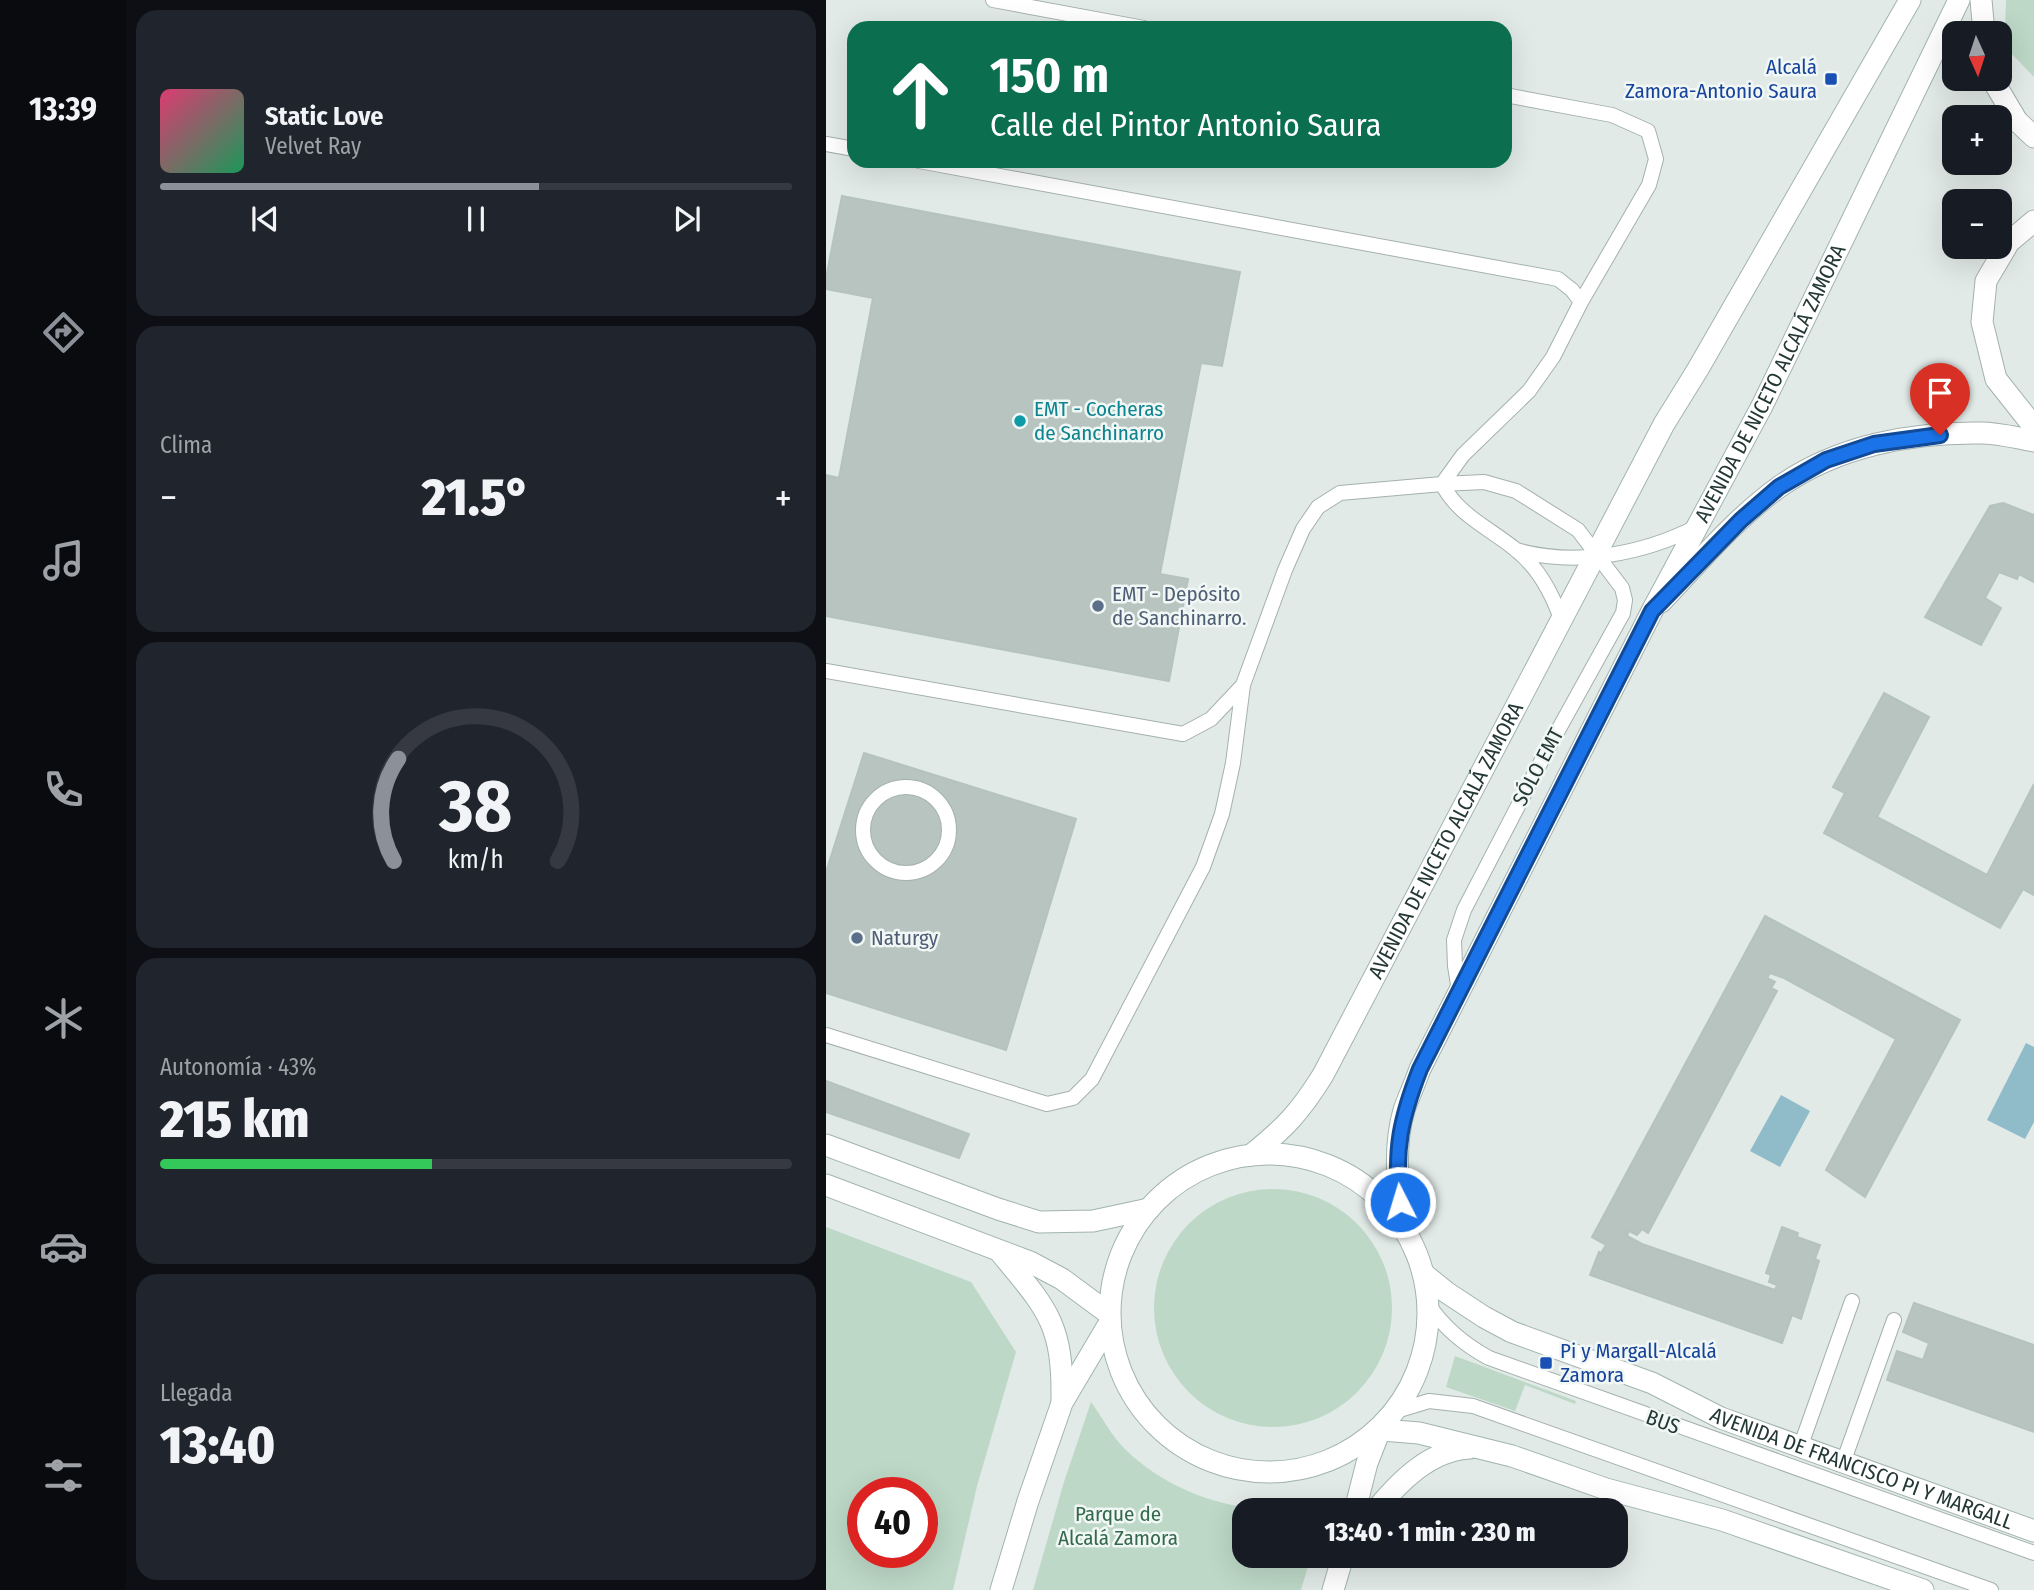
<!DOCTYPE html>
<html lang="es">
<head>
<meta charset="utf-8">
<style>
  body { margin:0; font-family:"Fira Sans Condensed",sans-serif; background:#20242c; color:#f1f3f6; height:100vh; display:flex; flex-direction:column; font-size:26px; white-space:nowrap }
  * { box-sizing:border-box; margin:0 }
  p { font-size:23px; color:#9ea1a6 }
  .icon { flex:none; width:38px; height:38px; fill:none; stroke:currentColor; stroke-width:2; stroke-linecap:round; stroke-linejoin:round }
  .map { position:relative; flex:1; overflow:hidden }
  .side { display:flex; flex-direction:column; gap:10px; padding:10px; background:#0d0f14; width:700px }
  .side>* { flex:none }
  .top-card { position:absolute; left:21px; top:21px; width:665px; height:147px; border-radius:21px; box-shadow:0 7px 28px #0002; background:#0b6e4f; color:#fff; overflow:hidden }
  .needle { width:46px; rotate:177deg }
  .tools { position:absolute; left:1116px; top:21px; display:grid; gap:14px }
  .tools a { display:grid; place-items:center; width:70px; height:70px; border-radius:14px; background:#171b24; box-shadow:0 7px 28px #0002; font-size:35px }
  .speed { position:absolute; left:21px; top:1477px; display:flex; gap:14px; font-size:35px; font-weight:700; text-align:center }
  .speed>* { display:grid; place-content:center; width:91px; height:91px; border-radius:50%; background:#171b24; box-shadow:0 7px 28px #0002; line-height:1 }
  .speed .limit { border:10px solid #d22; background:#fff; color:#111 }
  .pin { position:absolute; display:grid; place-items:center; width:60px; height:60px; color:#fff; margin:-72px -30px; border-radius:50% 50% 50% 0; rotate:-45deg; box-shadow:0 0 7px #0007 }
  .pin .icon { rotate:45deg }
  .me { position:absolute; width:77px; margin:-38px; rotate:355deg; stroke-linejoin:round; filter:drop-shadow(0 0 5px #0008) }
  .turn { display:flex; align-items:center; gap:24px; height:147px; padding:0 28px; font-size:32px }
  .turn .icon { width:91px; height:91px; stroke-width:2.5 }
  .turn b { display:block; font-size:49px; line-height:60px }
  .big { font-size:52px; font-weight:800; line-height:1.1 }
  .side .tile { flex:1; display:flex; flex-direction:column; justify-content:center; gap:10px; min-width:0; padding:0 24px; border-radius:21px; background:#20242c }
  .side .dial { align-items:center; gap:0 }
  .dial svg { height:182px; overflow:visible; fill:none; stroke:#363941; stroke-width:7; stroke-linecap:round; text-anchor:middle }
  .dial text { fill:#f1f3f6; stroke:none }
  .song { display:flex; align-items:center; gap:21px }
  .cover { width:84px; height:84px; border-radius:10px; background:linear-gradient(135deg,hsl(340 70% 55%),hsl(150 70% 35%)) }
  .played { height:7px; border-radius:4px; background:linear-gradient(90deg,#8c9099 60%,#363941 60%) }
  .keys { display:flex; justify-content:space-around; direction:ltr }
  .heat { display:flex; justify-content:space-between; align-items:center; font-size:38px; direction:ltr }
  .charge { height:10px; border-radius:5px; background:linear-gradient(90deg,#34c759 43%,#363941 0) }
  .trip { position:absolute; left:406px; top:1498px; width:396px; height:70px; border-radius:21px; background:#171b24; box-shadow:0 7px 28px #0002; font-weight:800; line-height:70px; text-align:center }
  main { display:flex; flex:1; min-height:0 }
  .tab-bar { display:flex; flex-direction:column; width:126px; justify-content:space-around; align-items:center; background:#090b0e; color:#9ea1a6 }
  .tab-bar .icon { width:49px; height:49px }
  .tab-bar .on { color:#8c9099 }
  .tab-bar b { font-size:32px; color:#f1f3f6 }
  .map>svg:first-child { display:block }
  .green { fill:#bdd8c7; fill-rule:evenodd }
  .water { fill:#90bbc8 }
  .building { fill:#b7c4c0; stroke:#b5c3be; stroke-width:2 }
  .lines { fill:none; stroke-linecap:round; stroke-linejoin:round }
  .lane-casing { stroke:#a5b1ae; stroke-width:16 }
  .street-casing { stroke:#a5b1ae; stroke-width:23 }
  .secondary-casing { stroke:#a2b4af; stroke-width:23 }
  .lane { stroke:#fff; stroke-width:14 }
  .street { stroke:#fff; stroke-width:21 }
  .secondary { stroke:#fff; stroke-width:21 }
  .route-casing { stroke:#114b97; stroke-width:18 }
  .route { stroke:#1a73e8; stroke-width:12 }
  .transit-dot { fill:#1a4fb4; stroke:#f1f7f5; stroke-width:2.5 }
  .culture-dot { fill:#0f9aa8; stroke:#f1f7f5; stroke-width:2.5 }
  .service-dot { fill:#5c6f8a; stroke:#f1f7f5; stroke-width:2.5 }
  .labels { text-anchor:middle; stroke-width:5; stroke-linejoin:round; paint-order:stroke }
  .transit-label { font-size:21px; fill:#164399; stroke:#f1f7f5; text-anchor:end }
  .street-label { font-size:21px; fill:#243835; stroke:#f1f7f5 }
  .culture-label { font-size:21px; fill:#0d838f; stroke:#f1f7f5; text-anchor:start }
  .service-label { font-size:21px; fill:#4e5e75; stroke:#f1f7f5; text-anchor:start }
  .park-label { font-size:21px; fill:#336a4d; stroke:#f1f7f5 }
</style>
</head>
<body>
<main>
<nav class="tab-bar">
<b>13:39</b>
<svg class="icon on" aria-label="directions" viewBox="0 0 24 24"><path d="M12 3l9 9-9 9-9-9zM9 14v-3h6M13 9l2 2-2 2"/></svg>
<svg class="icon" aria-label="music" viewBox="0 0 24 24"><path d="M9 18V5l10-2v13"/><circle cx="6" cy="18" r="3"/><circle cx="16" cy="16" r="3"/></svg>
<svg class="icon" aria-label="phone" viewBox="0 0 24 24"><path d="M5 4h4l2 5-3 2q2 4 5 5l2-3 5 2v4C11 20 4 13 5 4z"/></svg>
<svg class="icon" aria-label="climate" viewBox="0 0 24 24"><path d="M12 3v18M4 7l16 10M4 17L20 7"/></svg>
<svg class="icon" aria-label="car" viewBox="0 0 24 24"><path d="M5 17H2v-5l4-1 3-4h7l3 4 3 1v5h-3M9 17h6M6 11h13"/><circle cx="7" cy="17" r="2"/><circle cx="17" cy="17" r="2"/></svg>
<svg class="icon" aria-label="filters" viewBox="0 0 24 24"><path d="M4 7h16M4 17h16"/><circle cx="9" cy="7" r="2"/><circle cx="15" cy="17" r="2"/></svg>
</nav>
<section class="side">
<div class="tile">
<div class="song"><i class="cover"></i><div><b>Static Love</b><p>Velvet Ray</p></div></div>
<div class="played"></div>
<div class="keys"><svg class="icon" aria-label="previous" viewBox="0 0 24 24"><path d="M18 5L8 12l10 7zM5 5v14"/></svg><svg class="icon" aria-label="pause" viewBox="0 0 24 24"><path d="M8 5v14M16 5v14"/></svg><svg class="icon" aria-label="next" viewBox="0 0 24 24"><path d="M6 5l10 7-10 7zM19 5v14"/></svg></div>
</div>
<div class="tile"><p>Clima</p>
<div class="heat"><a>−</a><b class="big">21.5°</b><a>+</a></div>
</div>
<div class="tile dial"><svg viewBox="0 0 100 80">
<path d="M14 69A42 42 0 1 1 86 69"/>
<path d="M14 69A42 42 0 0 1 16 24" stroke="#8c9099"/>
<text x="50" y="56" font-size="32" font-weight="700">38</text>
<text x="50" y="72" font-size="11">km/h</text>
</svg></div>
<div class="tile"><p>Autonomía · 43%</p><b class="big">215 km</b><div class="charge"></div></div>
<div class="tile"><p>Llegada</p><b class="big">13:40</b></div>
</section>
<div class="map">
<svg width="1208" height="1590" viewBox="0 0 1208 1590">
  <rect width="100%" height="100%" fill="#e1eae7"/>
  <path class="green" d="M1180,0H1208V77L1183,51L1179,33Z
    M328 1308a119 119 0 1 1 238 0a119 119 0 1 1-238 0Z
    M0,1227L145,1282L190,1352L151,1486L127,1590H0ZM37,1493H96V1552H37Z
    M629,1356L750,1401L749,1404L699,1385L689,1411L620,1387Z
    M265,1402C276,1417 286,1437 300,1450C332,1482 385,1506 431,1508C454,1508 477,1505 500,1502L498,1510H418V1556H485L475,1590H207L238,1482Z"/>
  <path class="water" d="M1200,1043L1208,1047V1122L1199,1139L1161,1120Z
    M955,1095L984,1111L954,1167L924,1151Z"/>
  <path class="building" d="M16,196L414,272L396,366L375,363L334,574L362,579L343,681L0,616V475L13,478L47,298L0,289V278Z
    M1177,503L1208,515V582L1193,574L1191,579L1173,572L1159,598L1175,608L1155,645L1099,617L1164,506Z
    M1058,693L1103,717L1051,817L1161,875L1208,784V895L1197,889L1174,928L998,833L1019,793L1007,787Z
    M38,753L250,819L180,1050L0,993V872Z
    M939,916L1134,1020L1039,1197L1000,1170L1070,1039L958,978L944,973L941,978L949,982L945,988L951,991L822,1233L816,1229L811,1235L803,1231L801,1236L816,1244L949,1290L951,1285L943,1282L945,1275L940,1273L956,1227L972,1233L971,1237L994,1245L989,1259L993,1261L975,1319L966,1315L956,1343L764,1275L773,1252L775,1253L780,1245L766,1237Z
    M0,1081L143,1134L133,1158L0,1112Z
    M1088,1303L1208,1345V1432L1061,1380L1071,1351L1097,1360L1103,1343L1077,1332Z"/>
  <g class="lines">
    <g class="lane-casing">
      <path id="lane" d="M167,0L318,28
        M0,144L28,149
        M93,161L732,279L746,290L755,302
        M616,484L637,455L703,391L727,357L755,302L823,185L830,159L822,131L786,115L679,95
        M616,484C633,516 662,527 689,549C712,567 727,595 736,622
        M690,550C750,567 818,554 872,526
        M0,671L357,734L385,719L417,685
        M37 830a43 43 0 1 1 86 0a43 43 0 1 1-86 0Z
        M0,1035L221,1104L247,1098L266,1079L377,867L396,814L407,763L417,685L459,570L477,529L492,507L514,493L616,484L658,482L690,491L752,530L796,588L799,600L797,613L720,752L638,910L628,940L629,966L633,991
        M602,1304C618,1328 637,1344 663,1358L1208,1553
        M570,1411L603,1401L647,1406L1165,1590
        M975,1445L1026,1301
        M1018,1460L1068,1320"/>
    </g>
    <g class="street-casing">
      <path id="street" d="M1155,0L1158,33
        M1166,79L1191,121L1208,137
        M1208,221L1183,242L1160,281L1156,322L1170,379L1208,427
        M835,602C872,563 909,519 953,487C1011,446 1085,432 1155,433C1173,433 1191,438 1208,441"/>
    </g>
    <g class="secondary-casing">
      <g id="secondary">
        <path d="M0,1145L172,1209L213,1222L267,1221L323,1209"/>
        <circle cx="443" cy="1313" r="159"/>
        <path id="s1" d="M425,1155C459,1128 474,1112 497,1075L838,424L872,369L1084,0"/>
        <path d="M0,1185L204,1262L236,1279L282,1313"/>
        <path id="s2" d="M577,1226C572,1188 567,1148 578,1110C583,1096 589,1083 594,1069L826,611L936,406L1133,0"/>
        <path d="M174,1252C221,1309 237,1323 236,1400"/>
        <path id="s3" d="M599,1275L620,1292L658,1317L686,1332L826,1383L895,1418L1208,1531"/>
        <path d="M556,1430L593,1433L686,1456L780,1489L896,1520L1097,1590"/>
        <path d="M529,1510L541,1463L552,1435"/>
        <path d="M550,1510C574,1481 604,1450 644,1448"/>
        <path d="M175,1590L202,1501L236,1403L281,1327"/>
        <path d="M507,1590L517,1556"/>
      </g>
    </g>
    <use href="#lane" class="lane"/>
    <use href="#street" class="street"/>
    <use href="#secondary" class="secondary"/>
  </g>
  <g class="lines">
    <g class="route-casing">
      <path id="route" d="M574,1202C568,1149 575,1118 594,1069L826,611L915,520L953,487L1000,460L1048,444L1114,435"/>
    </g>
    <use href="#route" class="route"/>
  </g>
  <g class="transit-dot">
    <rect x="998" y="72" width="14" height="14" rx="3.5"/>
    <rect x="713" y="1356" width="14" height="14" rx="3.5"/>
  </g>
  <circle class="culture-dot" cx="194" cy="421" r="7"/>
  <g class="service-dot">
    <circle cx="272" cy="606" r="7"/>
    <circle cx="31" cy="938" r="7"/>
  </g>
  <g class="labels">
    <g class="transit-label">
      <text x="991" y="74">Alcalá<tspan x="991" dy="24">Zamora-Antonio Saura</tspan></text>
      <text x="734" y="1358" text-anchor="start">Pi y Margall-Alcalá<tspan x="734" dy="24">Zamora</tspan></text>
    </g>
    <g class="street-label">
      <text dy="7" stroke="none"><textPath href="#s2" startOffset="931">AVENIDA DE NICETO ALCALÁ ZAMORA</textPath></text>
      <text transform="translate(712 767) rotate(-62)" y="7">SÓLO EMT</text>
      <text dy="7" stroke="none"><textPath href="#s1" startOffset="373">AVENIDA DE NICETO ALCALÁ ZAMORA</textPath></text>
      <text transform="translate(837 1422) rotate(20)" y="7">BUS</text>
      <text dy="7" stroke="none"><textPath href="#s3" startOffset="480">AVENIDA DE FRANCISCO PI Y MARGALL</textPath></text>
    </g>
    <g class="culture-label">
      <text x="208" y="416">EMT - Cocheras<tspan x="208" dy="24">de Sanchinarro</tspan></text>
    </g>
    <g class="service-label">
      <text x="286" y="601">EMT - Depósito<tspan x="286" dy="24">de Sanchinarro.</tspan></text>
      <text x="45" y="945">Naturgy</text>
    </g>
    <g class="park-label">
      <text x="292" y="1521">Parque de<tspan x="292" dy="24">Alcalá Zamora</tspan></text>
    </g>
  </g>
</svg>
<div class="tools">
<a><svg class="needle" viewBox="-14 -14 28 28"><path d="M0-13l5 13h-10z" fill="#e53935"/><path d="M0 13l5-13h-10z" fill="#9ea1a6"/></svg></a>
<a>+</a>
<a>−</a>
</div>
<div class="speed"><div class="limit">40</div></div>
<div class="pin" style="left:1114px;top:435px;background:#d93025"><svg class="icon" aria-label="arrive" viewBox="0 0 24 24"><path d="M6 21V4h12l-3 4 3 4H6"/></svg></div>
<svg class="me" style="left:574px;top:1202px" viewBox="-20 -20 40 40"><circle r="17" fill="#1a73e8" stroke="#fff" stroke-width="3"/><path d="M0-11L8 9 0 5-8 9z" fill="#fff"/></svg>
<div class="trip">13:40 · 1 min · 230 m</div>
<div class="top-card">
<div class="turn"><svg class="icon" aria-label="ahead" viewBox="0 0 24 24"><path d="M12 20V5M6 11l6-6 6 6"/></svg><div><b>150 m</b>Calle del Pintor Antonio Saura</div></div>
</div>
</div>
</main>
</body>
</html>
